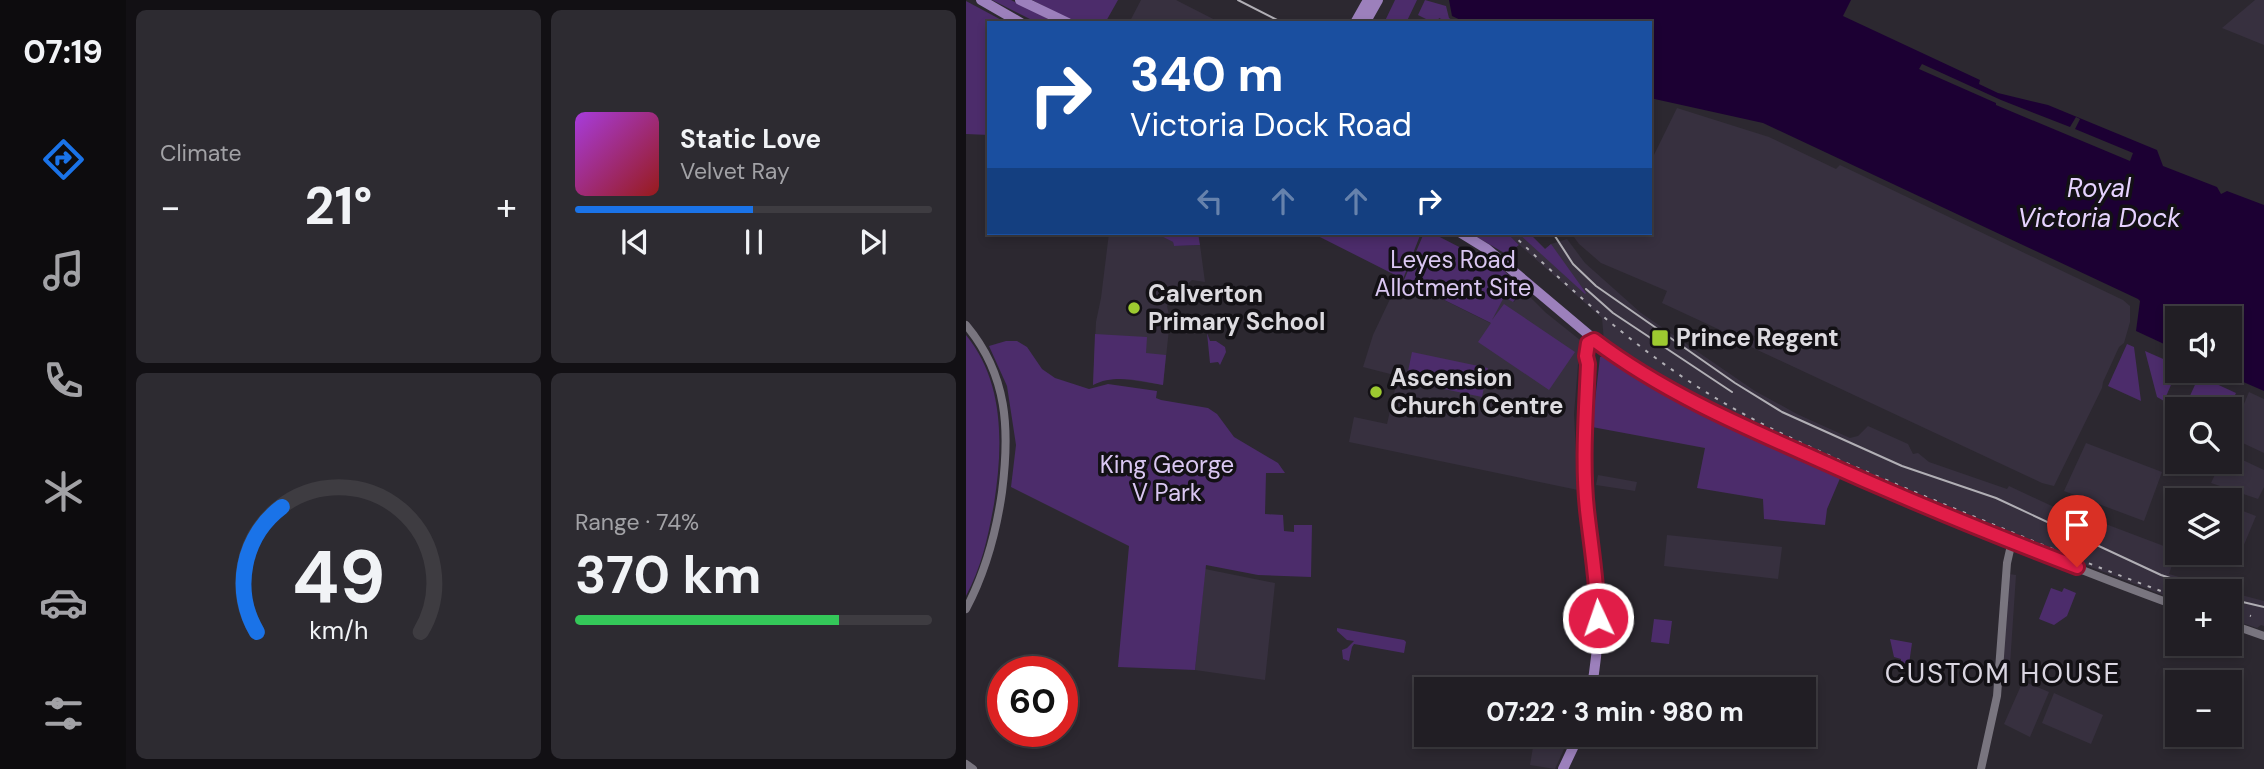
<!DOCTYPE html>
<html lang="en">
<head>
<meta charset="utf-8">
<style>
  body { margin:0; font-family:"DM Sans",sans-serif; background:#2d2b31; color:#f1f3f6; height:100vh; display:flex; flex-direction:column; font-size:26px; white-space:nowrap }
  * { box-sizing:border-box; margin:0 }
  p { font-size:23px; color:#a2a2a6 }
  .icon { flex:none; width:38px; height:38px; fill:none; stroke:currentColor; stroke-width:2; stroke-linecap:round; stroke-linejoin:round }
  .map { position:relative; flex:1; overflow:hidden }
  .sheet { display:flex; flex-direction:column; gap:10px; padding:10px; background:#121014; width:840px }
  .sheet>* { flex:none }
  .guide { position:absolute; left:21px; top:21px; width:665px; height:214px; border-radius:0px; box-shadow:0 4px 10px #0003,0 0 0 2px #3e3c41; background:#1a4fa0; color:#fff; overflow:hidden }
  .fabs { position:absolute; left:1199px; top:306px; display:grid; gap:14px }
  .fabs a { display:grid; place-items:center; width:77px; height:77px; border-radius:0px; background:#211e24; box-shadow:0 4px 10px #0003,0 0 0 2px #3e3c41; font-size:35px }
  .speed { position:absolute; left:21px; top:656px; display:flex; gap:14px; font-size:35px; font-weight:700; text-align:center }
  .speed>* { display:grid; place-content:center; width:91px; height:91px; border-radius:50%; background:#211e24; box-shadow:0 4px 10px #0003,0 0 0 2px #3e3c41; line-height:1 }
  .speed .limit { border:10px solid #d22; background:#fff; color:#111 }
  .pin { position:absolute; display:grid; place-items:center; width:60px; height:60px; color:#fff; margin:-72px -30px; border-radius:50% 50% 50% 0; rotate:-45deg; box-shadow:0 0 7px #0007 }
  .pin .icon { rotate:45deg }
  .me { position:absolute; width:77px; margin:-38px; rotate:357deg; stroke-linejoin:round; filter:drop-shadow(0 0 5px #0008) }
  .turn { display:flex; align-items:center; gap:24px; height:147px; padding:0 28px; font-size:32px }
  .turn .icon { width:91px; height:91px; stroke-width:2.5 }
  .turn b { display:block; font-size:49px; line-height:60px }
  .lanes { display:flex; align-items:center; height:66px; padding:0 28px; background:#0003; justify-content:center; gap:35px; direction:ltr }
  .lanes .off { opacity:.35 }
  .big { font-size:52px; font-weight:700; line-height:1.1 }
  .sheet .widget { flex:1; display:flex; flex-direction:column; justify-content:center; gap:10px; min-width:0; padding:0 24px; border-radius:10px; background:#2d2b31 }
  .sheet .dial { align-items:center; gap:0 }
  .dial svg { height:182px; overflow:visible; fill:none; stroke:#3e3c41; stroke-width:7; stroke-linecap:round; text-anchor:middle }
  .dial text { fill:#f1f3f6; stroke:none }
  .song { display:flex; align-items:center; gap:21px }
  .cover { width:84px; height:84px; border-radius:10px; background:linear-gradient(135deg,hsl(280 70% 55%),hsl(0 70% 35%)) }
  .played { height:7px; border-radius:4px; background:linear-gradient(90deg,#1a73e8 50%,#3e3c41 50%) }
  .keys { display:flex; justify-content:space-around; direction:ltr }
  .heat { display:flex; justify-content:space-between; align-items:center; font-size:38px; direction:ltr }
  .charge { height:10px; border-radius:5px; background:linear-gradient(90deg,#34c759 74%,#3e3c41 0) }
  .sheet .tiles { flex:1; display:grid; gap:10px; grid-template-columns:repeat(2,1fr) }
  .trip { position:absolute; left:448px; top:677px; width:402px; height:70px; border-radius:0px; background:#211e24; box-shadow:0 4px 10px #0003,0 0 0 2px #3e3c41; font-weight:700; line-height:70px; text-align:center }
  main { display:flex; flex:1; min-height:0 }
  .dock { display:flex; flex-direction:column; width:126px; justify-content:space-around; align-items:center; background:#0d0c0e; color:#a2a2a6 }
  .dock .icon { width:49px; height:49px }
  .dock .current { color:#1a73e8 }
  .dock b { font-size:32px; color:#f1f3f6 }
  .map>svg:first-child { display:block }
  .built { fill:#37303f }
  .green { fill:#4c2c6b }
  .water { fill:#1c0033 }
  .pier { fill:#2c2830 }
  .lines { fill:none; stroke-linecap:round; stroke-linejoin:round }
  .tertiary { stroke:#79757f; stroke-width:8 }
  .primary { stroke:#9c80bc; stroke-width:10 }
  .tram { stroke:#b1afb5; stroke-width:2 }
  .rail { stroke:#b1afb5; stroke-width:2; stroke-dasharray:3.5 7; stroke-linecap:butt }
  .route-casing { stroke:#92132f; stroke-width:18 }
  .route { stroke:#e11d48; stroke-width:12 }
  .poi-dot { fill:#9dca30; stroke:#131115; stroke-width:2.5 }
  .labels { text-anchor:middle; stroke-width:7; stroke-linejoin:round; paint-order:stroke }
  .park-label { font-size:24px; fill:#dac7f2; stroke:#131115 }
  .poi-label { font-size:24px; font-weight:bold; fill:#dddbe0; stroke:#131115; text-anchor:start }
  .water-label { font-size:26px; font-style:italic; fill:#e6d3ff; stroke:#131115 }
  .quarter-label { font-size:28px; letter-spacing:2px; fill:#dad6e1; stroke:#131115 }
</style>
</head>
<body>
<main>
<nav class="dock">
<b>07:19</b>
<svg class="icon current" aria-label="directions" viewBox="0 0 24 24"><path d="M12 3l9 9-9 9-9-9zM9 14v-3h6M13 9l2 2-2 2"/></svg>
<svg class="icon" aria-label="music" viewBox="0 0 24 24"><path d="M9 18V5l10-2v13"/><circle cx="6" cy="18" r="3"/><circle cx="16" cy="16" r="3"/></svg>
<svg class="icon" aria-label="phone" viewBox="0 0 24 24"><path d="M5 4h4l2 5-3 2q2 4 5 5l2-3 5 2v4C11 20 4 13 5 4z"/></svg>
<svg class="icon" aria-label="climate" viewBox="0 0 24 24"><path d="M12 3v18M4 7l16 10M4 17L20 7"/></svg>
<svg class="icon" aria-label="car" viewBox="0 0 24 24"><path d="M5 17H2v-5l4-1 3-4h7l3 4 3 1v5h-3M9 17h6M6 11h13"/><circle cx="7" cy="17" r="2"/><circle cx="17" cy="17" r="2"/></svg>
<svg class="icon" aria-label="filters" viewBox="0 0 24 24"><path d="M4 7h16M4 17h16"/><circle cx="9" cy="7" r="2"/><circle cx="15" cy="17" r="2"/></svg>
</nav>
<section class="sheet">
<div class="tiles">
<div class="widget"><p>Climate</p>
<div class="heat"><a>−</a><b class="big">21°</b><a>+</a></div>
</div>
<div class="widget">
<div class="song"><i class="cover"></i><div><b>Static Love</b><p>Velvet Ray</p></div></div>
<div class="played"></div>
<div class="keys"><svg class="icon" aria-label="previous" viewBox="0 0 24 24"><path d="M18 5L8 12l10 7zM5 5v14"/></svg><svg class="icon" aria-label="pause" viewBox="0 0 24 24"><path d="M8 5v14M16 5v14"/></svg><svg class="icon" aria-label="next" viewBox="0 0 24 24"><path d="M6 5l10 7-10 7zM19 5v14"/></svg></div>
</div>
<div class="widget dial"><svg viewBox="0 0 100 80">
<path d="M14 69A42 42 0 1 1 86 69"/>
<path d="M14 69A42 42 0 0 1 25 14" stroke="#1a73e8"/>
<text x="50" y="56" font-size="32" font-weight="700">49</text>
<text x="50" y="72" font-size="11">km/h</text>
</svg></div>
<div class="widget"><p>Range · 74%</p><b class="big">370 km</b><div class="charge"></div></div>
</div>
</section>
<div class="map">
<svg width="1298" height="769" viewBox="0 0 1298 769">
  <rect width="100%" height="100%" fill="#2c2830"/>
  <path class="built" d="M175,0H210L255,23H163Z
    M1289,0H1298V45L1256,28Z
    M711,108L803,137L870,169L874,165L1157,300L1164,306V322L1158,343L1153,347L1137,382L1136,388L1088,486L1076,483L785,347L789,336L784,335L780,342L696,303L701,291L635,263L613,244L605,233H684V163Z
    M143,233H189L207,242L208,246L234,245L239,282L226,280L207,297L201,306L204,320L197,385L158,379H137L127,385L130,322L135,298Z
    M540,233H563L579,249L585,244L601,239L619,263L675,313L789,391L831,414L884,438L892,436L902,426L942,444L947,454L952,453L963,462L1041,489L1043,486L1131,527L1133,523H1137L1211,551L1203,574L1260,591L1211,592V600L1197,595L1086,552L899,473L785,420L784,423L723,395L676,369L638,341L636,318Z
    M438,280L524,323L538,296L548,302L557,290L579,312L614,340L608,414L612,490L383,442L388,417L421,424L432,376L397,367L407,335L425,297Z
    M1283,392L1298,399V453L1264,437Z
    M1120,443L1196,472L1178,521L1098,491Z
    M1264,454L1298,470V487L1292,499L1245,483L1255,462H1264Z
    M632,475L671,482L669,491L630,485Z
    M1264,506L1290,516L1272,559L1257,553H1264Z
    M701,535L816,547L812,579L698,566Z
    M239,569L309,583L299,680L229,670Z
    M1043,574L1050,575L1044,665L1036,664Z
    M1264,592L1298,601V626L1295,625L1291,628L1264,619Z
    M1057,681L1083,692L1064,737L1038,724Z
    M1088,693L1137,715L1125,744L1076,723Z
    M569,735L604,736L589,769L564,765Z"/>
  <path class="green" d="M26,0H45L90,23H72Z
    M66,0H152L139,23H111Z
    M429,0H451L440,23H418Z
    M459,0L480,6L483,18L491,23H484L473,18L471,23H468L452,15Z
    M0,1L41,23H23V135L0,134Z
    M189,233H232L234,245L208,246L207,242Z
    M346,233H455L437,279Z
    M458,233H466L536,269L558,289L547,302L538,297L526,320L538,304L609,352L583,390L512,342L525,323L438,280Z
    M504,233H541L553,245L540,254Z
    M552,233H563L579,249L585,244L620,293L619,294Z
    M241,333L244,341H250L259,347L260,352L254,365L252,362L244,363Z
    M129,334L181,337L180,353L200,355L197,385C173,381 149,374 127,385Z
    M0,335C39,383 37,446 28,504C22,537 16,566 0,596Z
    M40,341H51L61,347L76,369L89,378L123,389L142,384L191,391L190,398L195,400L242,408L251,414L268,437L312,463L319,473H300L299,514L317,515L318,531L328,532V525H346L345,577L292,575L240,565L229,670L152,667L163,546L45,487L50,445L41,386L23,346Z
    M1161,344L1168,347L1175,401L1142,386Z
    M1179,351L1211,365V371L1198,401L1191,397Z
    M446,352L522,368L516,397L440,381Z
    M637,356L701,396L875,476L861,509L859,525L798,519L797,499L731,488L739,448L626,427L634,357Z
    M1233,376L1270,393L1262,409H1218Z
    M1085,588L1096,592L1098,588L1110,593L1101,616L1088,625L1073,619Z
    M688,619L706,621L703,644L685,642Z
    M371,628L438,640L440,642L438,653L388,644L386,647L383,661L377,659L376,650L381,648L388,641L381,640L371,631Z
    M924,639L946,643L943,664L935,663V659L928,657Z"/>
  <path class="water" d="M483,0H885L877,16L1014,80L1013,84L1032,93L1082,105L1191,150L1197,166L1251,187L1255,194L1261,191L1298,205V391L1275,381L1276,378L1255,371H1264V318H1211V350L1170,331L1174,301L1172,299L797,123L684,98V23H501L486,16Z"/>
  <path class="pier" d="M956,64L1035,100L1104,127L1110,117L1114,119L1109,129L1167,153L1164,161L1030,105V103L953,69Z"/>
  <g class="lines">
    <path class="tertiary" d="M0,325C42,375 44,430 36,492C30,534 20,571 0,609
      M629,340C704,400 798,437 886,475C993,521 1101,566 1211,606
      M1264,624L1298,636
      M0,764L7,769
      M1015,769L1031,696L1041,563L1046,541"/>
    <path class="primary" d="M15,0L55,23
      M54,0L102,23
      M389,23L402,0
      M399,23L412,0
      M495,233L521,249L629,340
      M625,690C639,621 628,575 621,508C616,461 620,412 622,364L620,356L622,343L629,340
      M597,769L613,735"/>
    <path class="tram" d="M272,0L317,23
      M587,233L607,264L630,286L769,383L816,412L936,466L1030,498L1195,575L1247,592
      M620,289L647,313L766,392
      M1264,599L1298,607"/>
    <path class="rail" d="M545,233C606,291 671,350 743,394C806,433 876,461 944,490C1033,527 1121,564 1211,597
      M1264,609L1285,616"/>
  </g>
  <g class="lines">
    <g class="route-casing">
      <path id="route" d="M632,618C631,581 625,546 621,510C616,462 620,412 622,364L620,356L622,343L628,340C694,390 769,423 844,456C932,496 1022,533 1111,567"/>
    </g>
    <use href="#route" class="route"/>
  </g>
  <g class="poi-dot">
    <circle cx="168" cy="308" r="7"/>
    <rect x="685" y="329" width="18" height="18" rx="3.5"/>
    <circle cx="410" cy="392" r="7"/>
  </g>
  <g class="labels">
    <g class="park-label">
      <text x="487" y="268">Leyes Road<tspan x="487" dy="28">Allotment Site</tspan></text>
      <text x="201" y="473">King George<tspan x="201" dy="28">V Park</tspan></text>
    </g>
    <g class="poi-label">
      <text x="182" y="302">Calverton<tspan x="182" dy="28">Primary School</tspan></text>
      <text x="710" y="346">Prince Regent</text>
      <text x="424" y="386">Ascension<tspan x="424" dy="28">Church Centre</tspan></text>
    </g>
    <g class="water-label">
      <text x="1133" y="197">Royal<tspan x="1133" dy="30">Victoria Dock</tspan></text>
    </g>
    <g class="quarter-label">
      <text x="1037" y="683">CUSTOM HOUSE</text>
    </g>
  </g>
</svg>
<div class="fabs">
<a><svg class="icon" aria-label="sound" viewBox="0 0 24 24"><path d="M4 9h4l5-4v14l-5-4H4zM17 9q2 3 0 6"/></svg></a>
<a><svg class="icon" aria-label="search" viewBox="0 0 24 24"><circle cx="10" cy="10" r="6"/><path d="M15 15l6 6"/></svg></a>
<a><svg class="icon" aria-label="layers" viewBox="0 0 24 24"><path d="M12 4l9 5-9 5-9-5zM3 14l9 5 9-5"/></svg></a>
<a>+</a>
<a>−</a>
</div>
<div class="speed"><div class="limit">60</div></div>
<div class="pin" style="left:1111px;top:567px;background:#d93025"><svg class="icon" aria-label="arrive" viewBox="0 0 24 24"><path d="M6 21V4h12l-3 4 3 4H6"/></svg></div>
<svg class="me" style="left:632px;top:618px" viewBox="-20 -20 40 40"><circle r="17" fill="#e11d48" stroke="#fff" stroke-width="3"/><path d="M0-11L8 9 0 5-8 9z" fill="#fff"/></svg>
<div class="trip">07:22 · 3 min · 980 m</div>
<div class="guide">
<div class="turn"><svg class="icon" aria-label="right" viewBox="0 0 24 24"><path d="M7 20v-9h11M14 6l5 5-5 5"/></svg><div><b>340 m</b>Victoria Dock Road</div></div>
<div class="lanes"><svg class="icon off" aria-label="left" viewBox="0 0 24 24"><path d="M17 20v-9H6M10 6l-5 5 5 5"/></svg><svg class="icon off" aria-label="ahead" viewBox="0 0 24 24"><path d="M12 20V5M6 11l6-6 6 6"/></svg><svg class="icon off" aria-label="ahead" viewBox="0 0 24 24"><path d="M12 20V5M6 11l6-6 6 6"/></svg><svg class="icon" aria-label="right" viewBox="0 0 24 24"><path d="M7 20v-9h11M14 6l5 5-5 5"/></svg></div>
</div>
</div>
</main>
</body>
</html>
